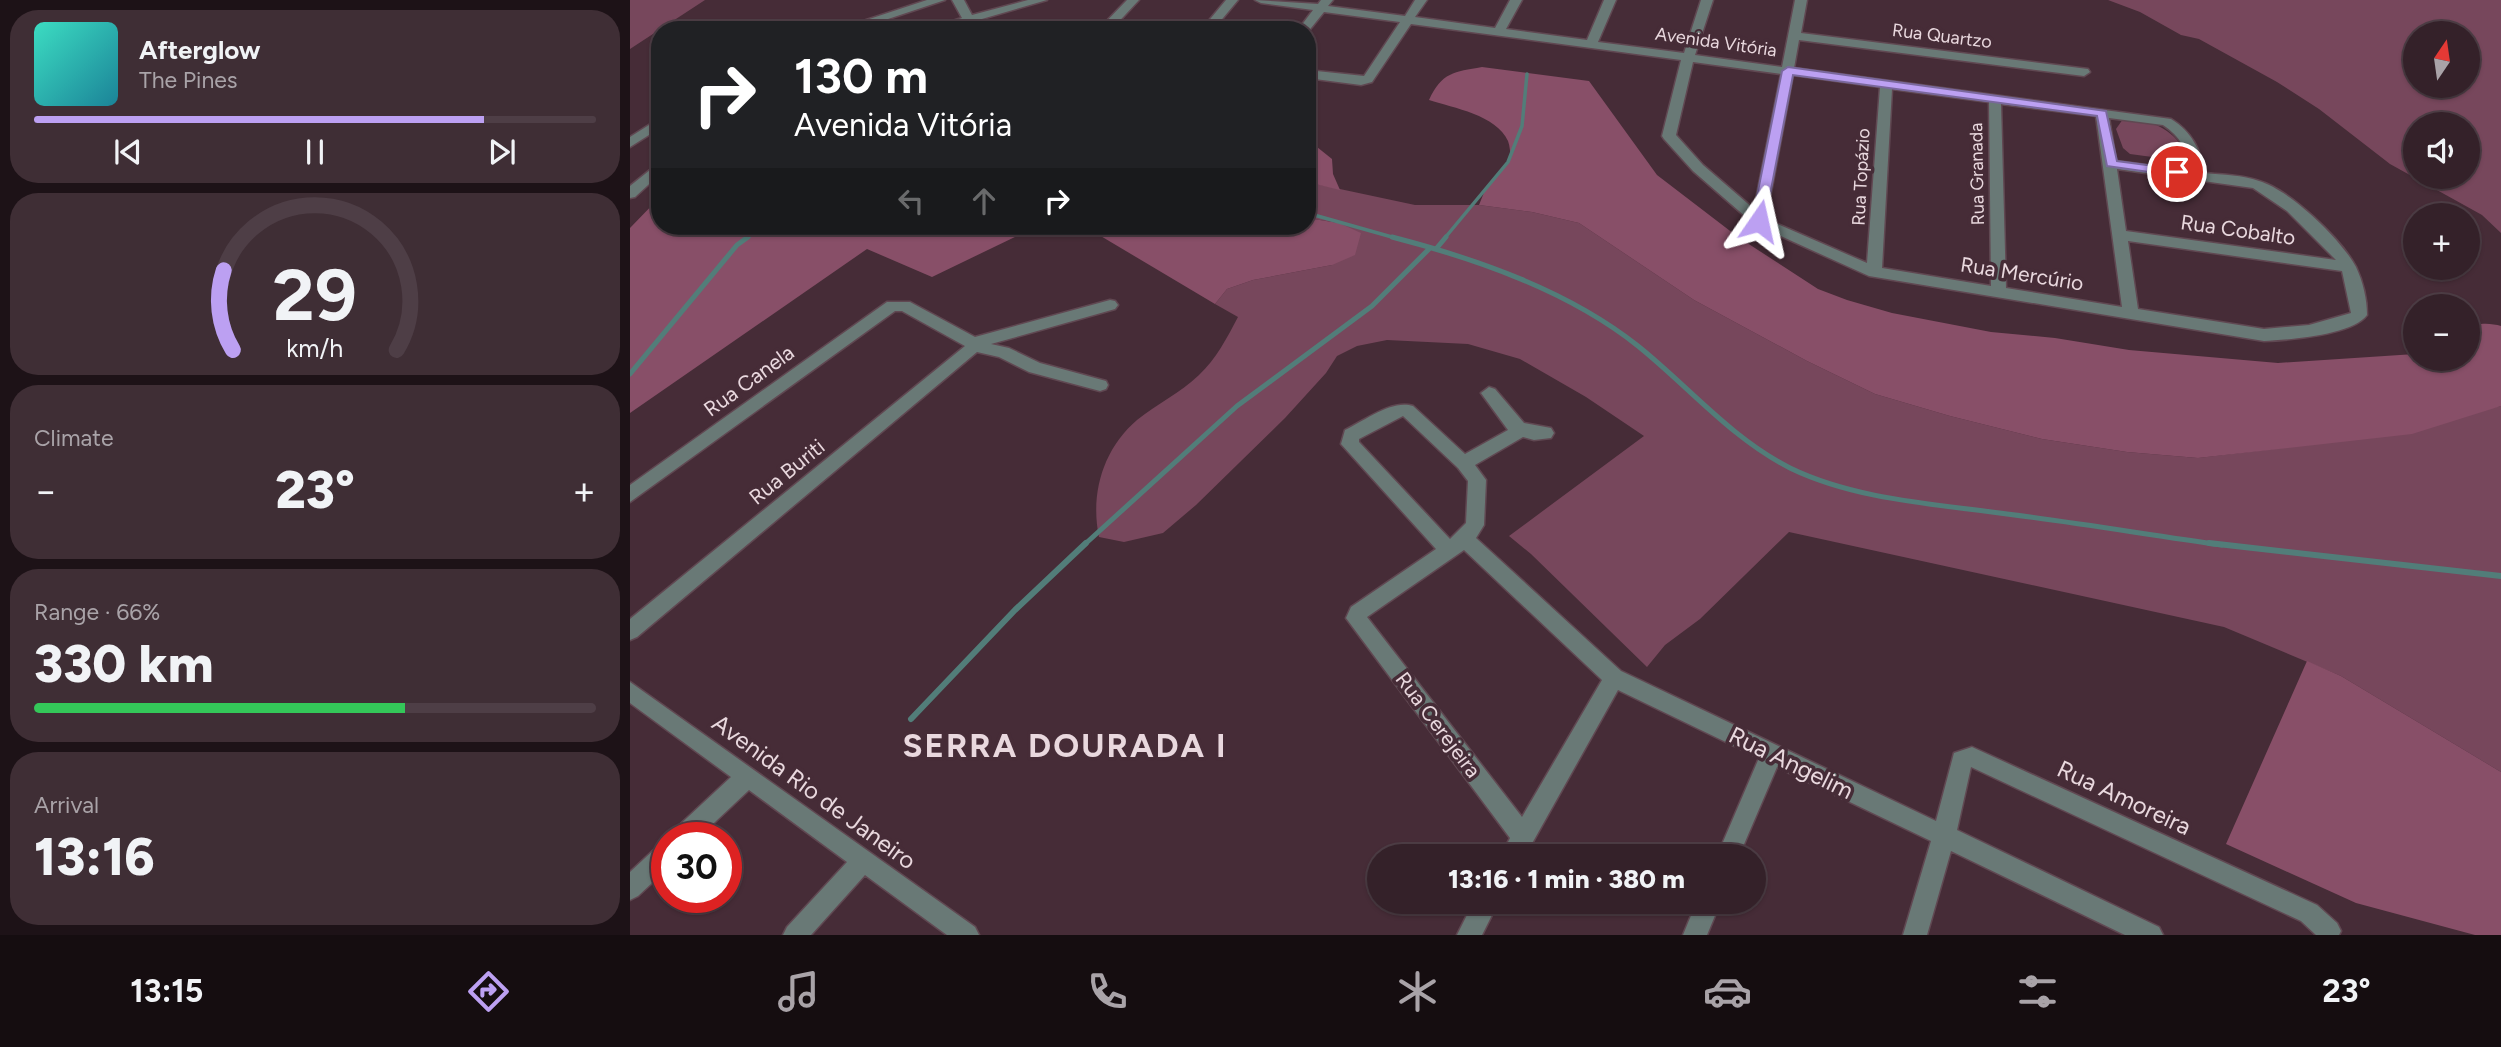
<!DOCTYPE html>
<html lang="en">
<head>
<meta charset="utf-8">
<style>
  body { margin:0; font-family:Figtree,sans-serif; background:#3f2e35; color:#f1f3f6; height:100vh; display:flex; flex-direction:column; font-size:26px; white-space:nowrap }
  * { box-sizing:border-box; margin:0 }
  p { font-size:23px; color:#a9a3a8 }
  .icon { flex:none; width:38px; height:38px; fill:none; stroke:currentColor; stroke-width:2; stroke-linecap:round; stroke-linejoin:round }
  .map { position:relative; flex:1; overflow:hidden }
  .side { display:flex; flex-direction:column; gap:10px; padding:10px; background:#1d1217; width:630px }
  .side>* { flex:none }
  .guide { position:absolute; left:21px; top:21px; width:665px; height:214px; border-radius:28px; box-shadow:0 2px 5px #0004,0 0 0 2px #4e3e46; background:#202124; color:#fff; overflow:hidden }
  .needle { width:46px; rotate:13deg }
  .tools { position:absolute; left:1773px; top:21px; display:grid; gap:14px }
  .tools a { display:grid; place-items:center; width:77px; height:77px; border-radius:50%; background:#342129; box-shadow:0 2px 5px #0004,0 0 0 2px #4e3e46; font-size:35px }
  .speed { position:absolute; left:21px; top:822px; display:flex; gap:14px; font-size:35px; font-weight:700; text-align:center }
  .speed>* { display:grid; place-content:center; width:91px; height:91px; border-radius:50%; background:#342129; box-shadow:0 2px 5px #0004,0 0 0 2px #4e3e46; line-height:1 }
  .speed .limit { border:10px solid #d22; background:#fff; color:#111 }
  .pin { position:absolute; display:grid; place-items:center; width:60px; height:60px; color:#fff; margin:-30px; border:4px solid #fff; border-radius:50%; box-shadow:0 2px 7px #0007 }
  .me { position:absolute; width:77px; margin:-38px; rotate:11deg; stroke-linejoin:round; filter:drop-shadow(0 0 5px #0008) }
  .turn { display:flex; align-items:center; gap:24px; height:147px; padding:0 28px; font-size:32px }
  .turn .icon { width:91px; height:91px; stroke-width:2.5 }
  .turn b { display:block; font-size:49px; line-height:60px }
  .lanes { display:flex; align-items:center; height:66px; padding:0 28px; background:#0003; justify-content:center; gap:35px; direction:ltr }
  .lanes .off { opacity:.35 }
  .big { font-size:52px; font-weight:800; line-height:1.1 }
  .side .card { flex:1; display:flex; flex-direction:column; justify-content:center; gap:10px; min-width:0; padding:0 24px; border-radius:28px; background:#3f2e35 }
  .side .dial { align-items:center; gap:0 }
  .dial svg { height:182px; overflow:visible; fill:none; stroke:#4e3e46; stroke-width:7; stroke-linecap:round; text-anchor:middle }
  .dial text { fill:#f1f3f6; stroke:none }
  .song { display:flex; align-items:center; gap:21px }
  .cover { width:84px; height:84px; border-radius:10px; background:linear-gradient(135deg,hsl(170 70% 55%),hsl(190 70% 35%)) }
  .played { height:7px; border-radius:4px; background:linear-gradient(90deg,#bca0f2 80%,#4e3e46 80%) }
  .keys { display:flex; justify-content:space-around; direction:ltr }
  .heat { display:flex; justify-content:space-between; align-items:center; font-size:38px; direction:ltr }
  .charge { height:10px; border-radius:5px; background:linear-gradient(90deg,#34c759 66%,#4e3e46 0) }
  .trip { position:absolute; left:737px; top:844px; width:399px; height:70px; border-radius:35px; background:#342129; box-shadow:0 2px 5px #0004,0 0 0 2px #4e3e46; font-weight:800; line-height:70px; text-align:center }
  .dock { display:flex; height:112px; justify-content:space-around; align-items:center; background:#150d10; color:#a9a3a8 }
  .dock .icon { width:49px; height:49px }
  .dock .on { color:#bca0f2 }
  .dock b { font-size:32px; color:#f1f3f6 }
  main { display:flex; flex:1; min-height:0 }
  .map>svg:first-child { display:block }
  .green { fill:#77475c; fill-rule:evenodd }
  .forest { fill:#884f68 }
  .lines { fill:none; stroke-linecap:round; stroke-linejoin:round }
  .stream-far2 { stroke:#527d79; stroke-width:3.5 }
  .stream-far1 { stroke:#527d79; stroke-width:5 }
  .stream { stroke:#527d79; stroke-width:6 }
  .minor-casing { stroke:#604852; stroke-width:3 }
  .minor { fill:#697976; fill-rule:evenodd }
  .route { fill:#bca0f2; stroke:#7a689d; stroke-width:2 }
  .labels { text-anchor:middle; stroke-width:7; stroke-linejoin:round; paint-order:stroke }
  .far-street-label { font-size:18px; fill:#e9d8de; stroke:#462c37 }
  .street-label { font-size:21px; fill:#e9d8de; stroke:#462c37 }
  .near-street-label { font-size:24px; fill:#e9d8de; stroke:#462c37 }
  .near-district-label { font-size:33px; font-weight:bold; letter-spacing:2px; fill:#e9d8de; stroke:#462c37 }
</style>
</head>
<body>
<main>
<section class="side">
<div class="card">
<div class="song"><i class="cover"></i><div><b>Afterglow</b><p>The Pines</p></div></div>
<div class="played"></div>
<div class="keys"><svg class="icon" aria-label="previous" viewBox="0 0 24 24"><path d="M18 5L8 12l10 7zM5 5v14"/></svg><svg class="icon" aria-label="pause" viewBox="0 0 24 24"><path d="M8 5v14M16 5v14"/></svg><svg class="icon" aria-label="next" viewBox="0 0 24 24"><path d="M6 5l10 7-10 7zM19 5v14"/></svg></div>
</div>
<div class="card dial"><svg viewBox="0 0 100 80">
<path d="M14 69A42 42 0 1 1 86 69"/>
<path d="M14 69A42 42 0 0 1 10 34" stroke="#bca0f2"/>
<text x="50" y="56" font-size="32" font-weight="700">29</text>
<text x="50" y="72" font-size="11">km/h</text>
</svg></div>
<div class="card"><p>Climate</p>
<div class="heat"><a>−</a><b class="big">23°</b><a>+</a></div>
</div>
<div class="card"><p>Range · 66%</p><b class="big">330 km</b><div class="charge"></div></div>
<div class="card"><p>Arrival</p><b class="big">13:16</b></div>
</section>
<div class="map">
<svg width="1871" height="935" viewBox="0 0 1871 935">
  <rect width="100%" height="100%" fill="#462c37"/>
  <path class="green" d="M0,0H75L0,49Z
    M1478,0H1871V233L1852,215L1760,164L1689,109L1647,82L1569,39L1551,35L1510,12ZM1785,33H1838V86H1785ZM1785,124H1838V177H1785Z
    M1493,119C1519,119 1537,126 1553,147L1552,161L1500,154L1493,148L1486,129Z
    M677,182L785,205H849L902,212L949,223L1064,300L1177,361L1245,394L1320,416L1412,439L1497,452L1568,458L1686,444L1871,406V772L1711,676L1594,627L1159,532L1070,619L1035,645L1017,667L901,554L879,536L1014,436L956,397L890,359L838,344L757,340L727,346L707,356L696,373L655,418L566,505L533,533L494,542L469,537C460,494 473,449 507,420C527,404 550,393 569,375C586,359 597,338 608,317L585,304L597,289L623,280L702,265L709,223L677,218Z"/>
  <path class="forest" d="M852,67L959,81L1027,175L1108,237L1188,289L1217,300L1262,313L1361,332L1425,338L1499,350L1648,363L1785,354V359H1838V329C1846,322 1861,323 1871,326V406L1782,434L1568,458L1497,452L1412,439L1320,416L1245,394L1177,361L1064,300L949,223L902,212L849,205L855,190L881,158C880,153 880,146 878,141C866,115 824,108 799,100C812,72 824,72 852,67Z
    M677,139L702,159L703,174L710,190L677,182Z
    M30,197V226H677V218L709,223L731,233L725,255L702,265L623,280L597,289L585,304L469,235L391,234L302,277L237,249L0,413V228Z
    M1677,661L1711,676L1871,772V935H1845L1726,903L1596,844Z"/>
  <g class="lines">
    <path class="stream-far2" d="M677,213L769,239
      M115,239L134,226
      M814,239L878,162L892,126L897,74"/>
    <path class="stream-far1" d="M762,237C847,259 939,291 1008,346C1059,387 1101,438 1160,468C1226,500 1305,504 1377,514C1449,523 1520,535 1592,545
      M806,249L816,237
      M0,374L107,245L118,237
      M454,545L607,406L742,306L800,248"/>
    <path class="stream" d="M1579,543L1871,576
      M281,719L385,610L456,543"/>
    <g class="minor-casing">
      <path id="minor" d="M297,0H315L225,30H206Z
        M322,0H334L342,15L398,0H417L314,30H294L332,18Z
        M497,0H509L481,30H468Z
        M596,0H608L583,30H571Z
        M625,0L688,4L691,0H703L698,6L775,16L785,0H797L785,17L865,28L880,0H892L876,29L957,40L974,0H986L968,42L1054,53L1071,0H1083L1065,55L1152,67L1165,0H1177L1171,33L1458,69L1460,72L1454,76L1169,40L1164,68L1541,119C1562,132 1570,149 1575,173C1593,175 1613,175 1629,181C1660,190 1711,239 1726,267C1733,282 1737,299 1737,315C1723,335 1658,340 1634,341L1239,276L1124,224L1063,171L1034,139L1032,136L1051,60L781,24L742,82L731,85L677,78V70L734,76L770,22L694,12L677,33V30H668L683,10L631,3ZM1063,62L1151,74L1124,209L1073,165L1046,135ZM1163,75L1250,87L1237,263L1136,219ZM1262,89L1359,102L1361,286L1252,268ZM1371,104L1466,116L1492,307L1376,288ZM1479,118L1533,125C1551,137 1557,150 1561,171L1486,161ZM1487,169L1623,188L1657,211L1706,260L1496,231ZM1498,241L1712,271L1721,313L1679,325L1634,329L1508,309Z
        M30,118V128L0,147V137Z
        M30,162V174L5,197L0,198V186Z
        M480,300L485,301L488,305L485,309L361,344L379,348L410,363L476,381L478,385L476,389L470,391L399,372L369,357L347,352L7,637L0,640V619L335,346L272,311H265L0,502V485L257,302H280L345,337Z
        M859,387L865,389L894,423L921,428L924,433L921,438L904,440L893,437L845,465L856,480L854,525L846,538L991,671L1306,821L1324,753L1342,747L1687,905L1707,923L1711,931L1709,935H1686L1671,921L1341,767L1327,830L1529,927L1533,935H1495L1321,851L1297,935H1273L1301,841L1147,767L1109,856H1087L1129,758L988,690L895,856H871L880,838L716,618L721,607L806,549L711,444L715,430C734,421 762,399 783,406L835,454L878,430L851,393ZM773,416L828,468L838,481L836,523L820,539L729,442V439ZM834,550L972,680L892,817L737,617Z
        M0,682L345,927L349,935H317L235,875L181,935H153L157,927L217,862L119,790L68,838H41L44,830L101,777L0,703Z
        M37,842V869L8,896L0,900V872L29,845Z
        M844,901H869L852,935H827Z
        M1067,901H1091L1077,935H1053Z"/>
    </g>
    <use href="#minor" class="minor"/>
  </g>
  <path class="route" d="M1158,67L1476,111L1487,161L1547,169L1554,172L1547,176L1477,166L1467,116L1163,75L1135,221L1129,225L1124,224L1122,221L1152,71Z"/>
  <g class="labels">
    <g class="far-street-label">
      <text transform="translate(1312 36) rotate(7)" y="6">Rua Quartzo</text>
      <text transform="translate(1086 42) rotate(8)" y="6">Avenida Vitória</text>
      <text transform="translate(1347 174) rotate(-91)" y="6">Rua Granada</text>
      <text transform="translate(1231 177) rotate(-87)" y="6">Rua Topázio</text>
    </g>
    <g class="street-label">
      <text transform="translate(1608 230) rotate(8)" y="7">Rua Cobalto</text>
      <text transform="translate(1392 274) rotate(9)" y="7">Rua Mercúrio</text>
      <text transform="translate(119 381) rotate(-36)" y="7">Rua Canela</text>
      <text transform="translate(157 472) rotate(-39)" y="7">Rua Buriti</text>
      <text transform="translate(808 725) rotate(53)" y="7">Rua Cerejeira</text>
    </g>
    <g class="near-street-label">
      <text transform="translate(1161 763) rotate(26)" y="8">Rua Angelim</text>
      <text transform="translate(184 792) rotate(36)" y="8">Avenida Rio de Janeiro</text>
      <text transform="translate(1494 798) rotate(25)" y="8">Rua Amoreira</text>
    </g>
    <g class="near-district-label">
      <text x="435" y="757">SERRA DOURADA I</text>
    </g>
  </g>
</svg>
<div class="tools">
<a><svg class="needle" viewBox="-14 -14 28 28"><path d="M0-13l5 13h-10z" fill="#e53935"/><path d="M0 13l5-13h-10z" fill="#a9a3a8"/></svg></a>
<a><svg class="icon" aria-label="sound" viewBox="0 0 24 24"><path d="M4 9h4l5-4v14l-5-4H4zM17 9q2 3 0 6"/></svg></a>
<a>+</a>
<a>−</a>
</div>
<div class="speed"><div class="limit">30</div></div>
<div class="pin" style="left:1547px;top:172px;background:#d93025"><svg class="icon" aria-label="arrive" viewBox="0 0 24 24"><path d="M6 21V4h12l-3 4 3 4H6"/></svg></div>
<svg class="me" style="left:1129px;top:221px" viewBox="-20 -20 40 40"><path d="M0-17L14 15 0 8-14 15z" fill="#bca0f2" stroke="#fff" stroke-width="4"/></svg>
<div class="trip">13:16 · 1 min · 380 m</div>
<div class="guide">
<div class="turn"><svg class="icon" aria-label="right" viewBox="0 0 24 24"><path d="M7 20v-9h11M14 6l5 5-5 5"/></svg><div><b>130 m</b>Avenida Vitória</div></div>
<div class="lanes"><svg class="icon off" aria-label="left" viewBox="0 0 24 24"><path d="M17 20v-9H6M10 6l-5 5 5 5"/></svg><svg class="icon off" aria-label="ahead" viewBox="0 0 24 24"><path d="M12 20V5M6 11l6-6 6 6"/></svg><svg class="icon" aria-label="right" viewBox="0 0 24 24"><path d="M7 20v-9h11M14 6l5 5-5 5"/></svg></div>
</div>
</div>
</main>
<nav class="dock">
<b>13:15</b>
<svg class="icon on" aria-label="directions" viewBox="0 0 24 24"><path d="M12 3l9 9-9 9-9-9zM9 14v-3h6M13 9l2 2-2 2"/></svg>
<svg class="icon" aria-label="music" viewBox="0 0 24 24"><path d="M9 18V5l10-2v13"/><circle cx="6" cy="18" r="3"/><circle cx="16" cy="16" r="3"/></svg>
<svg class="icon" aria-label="phone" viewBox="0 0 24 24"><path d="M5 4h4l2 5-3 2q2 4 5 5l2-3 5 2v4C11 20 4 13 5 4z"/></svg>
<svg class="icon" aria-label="climate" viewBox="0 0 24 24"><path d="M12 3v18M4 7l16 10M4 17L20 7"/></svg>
<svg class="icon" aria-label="car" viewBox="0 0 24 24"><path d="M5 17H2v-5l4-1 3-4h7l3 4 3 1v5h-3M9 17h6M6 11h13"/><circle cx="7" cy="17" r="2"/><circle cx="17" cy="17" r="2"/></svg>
<svg class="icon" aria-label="filters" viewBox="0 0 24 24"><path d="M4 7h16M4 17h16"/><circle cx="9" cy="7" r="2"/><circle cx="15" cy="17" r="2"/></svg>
<b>23°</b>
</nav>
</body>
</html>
